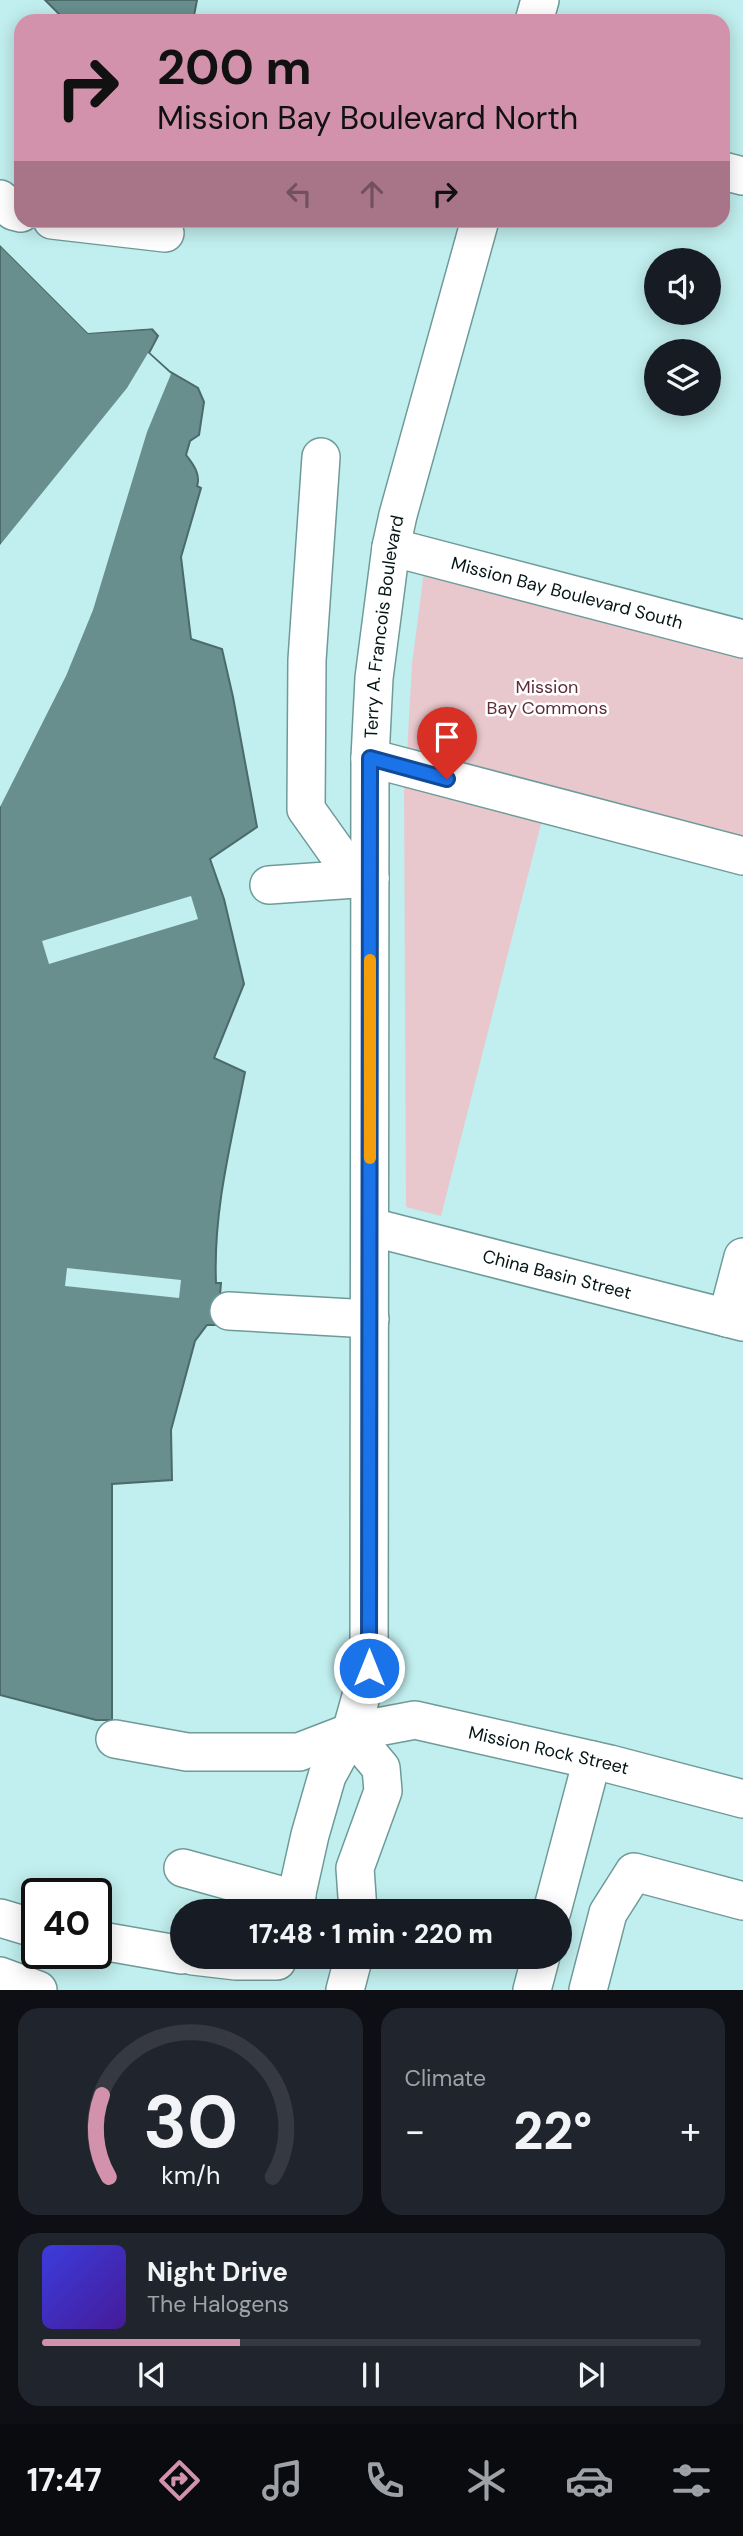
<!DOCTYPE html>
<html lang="en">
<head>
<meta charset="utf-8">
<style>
  body { margin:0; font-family:"DM Sans",sans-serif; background:#20242c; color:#f1f3f6; height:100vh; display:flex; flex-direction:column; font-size:26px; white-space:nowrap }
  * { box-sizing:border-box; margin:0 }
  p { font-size:23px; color:#9ea1a6 }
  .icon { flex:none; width:38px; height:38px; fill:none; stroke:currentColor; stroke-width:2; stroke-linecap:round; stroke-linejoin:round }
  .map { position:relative; height:1990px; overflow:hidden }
  .drawer { display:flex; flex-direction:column; gap:18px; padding:18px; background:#0d0f14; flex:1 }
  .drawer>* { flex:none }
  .top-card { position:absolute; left:14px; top:14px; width:716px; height:214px; border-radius:21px; box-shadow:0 4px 18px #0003; background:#d292ab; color:#111; overflow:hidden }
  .buttons { position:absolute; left:644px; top:248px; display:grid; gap:14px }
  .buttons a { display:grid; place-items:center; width:77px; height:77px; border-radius:50%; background:#171b24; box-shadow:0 4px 18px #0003; font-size:35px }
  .speed { position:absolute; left:21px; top:1878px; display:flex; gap:14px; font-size:35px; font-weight:700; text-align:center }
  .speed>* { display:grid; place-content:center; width:91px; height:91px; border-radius:50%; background:#171b24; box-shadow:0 4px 18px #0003; line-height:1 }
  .speed .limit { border:4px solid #111; border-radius:10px; background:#fff; color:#111 }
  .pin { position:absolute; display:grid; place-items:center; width:60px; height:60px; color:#fff; margin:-72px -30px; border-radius:50% 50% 50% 0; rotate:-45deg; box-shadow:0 0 7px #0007 }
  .pin .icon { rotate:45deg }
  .me { position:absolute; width:77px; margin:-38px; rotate:0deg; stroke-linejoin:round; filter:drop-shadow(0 0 5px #0008) }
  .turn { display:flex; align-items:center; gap:24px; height:147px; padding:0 28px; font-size:32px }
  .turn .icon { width:91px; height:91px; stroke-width:2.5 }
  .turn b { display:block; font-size:49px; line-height:60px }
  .lanes { display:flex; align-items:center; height:66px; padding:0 28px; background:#0003; justify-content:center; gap:35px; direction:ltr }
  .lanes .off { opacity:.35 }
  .big { font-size:52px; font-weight:800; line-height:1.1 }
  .drawer .widget { flex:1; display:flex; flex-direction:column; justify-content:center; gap:10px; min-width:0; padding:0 24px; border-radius:21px; background:#20242c }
  .drawer .dial { align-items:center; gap:0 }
  .dial svg { height:182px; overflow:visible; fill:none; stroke:#363941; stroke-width:7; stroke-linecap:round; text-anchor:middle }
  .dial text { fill:#f1f3f6; stroke:none }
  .song { display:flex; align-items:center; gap:21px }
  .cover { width:84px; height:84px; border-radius:10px; background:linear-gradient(135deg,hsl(240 70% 55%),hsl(260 70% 35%)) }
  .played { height:7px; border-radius:4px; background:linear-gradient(90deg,#d292ab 30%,#363941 30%) }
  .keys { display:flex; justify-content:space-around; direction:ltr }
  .heat { display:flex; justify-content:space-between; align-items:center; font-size:38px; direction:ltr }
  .drawer .tiles { flex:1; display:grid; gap:18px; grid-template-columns:1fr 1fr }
  .widget:last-child { grid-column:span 2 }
  .trip { position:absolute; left:170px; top:1899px; width:402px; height:70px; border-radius:35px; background:#171b24; box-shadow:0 4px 18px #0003; font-weight:800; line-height:70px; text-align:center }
  .tab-bar { display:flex; height:112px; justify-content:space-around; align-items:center; background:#090b0e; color:#9ea1a6 }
  .tab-bar .icon { width:49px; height:49px }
  .tab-bar .on { color:#d292ab }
  .tab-bar b { font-size:32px; color:#f1f3f6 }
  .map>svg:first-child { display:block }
  .green { fill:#e8c8cd }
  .water { fill:#698e8e; stroke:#4b6a6a; stroke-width:2 }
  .pier { fill:#c1eeee }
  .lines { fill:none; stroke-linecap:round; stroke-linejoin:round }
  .minor-casing { stroke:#6f9a9a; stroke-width:40 }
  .minor { stroke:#fff; stroke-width:37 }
  .route-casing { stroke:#114b97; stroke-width:18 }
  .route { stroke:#1a73e8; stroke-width:12 }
  .slow { stroke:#f59e0b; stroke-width:12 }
  .labels { text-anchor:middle; stroke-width:5; stroke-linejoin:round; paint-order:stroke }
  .street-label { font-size:18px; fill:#051515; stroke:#fff }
  .park-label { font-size:18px; fill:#5d2c38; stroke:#fff }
</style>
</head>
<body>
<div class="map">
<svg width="743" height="1990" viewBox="0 0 743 1990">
  <rect width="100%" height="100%" fill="#c1eeee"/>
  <path class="green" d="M424,572L743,655V840L407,753L412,664Z
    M404,785L542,820L441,1216L406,1207Z"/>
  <path class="water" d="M45,0H197L193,21H66Z
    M0,245L88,333L152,329L158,336L149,353L169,371L198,388L204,402L199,435L190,441L186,455C193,464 201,474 197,486L201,488L181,557L191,639L222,649L233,697L257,827L210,859L224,899L244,984L214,1058L245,1072C231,1143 213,1211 216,1283H221L220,1295L229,1296L228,1325H207L195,1341L171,1430L172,1480L112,1484V1720H96L0,1695Z"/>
  <path class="pier" d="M0,242L89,330L152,326L156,328L88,333L0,245Z
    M148,353L171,374L147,432L93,610L66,676L0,807V545L127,388Z
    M191,896L198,919L49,964L42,941Z
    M67,1268L181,1280L179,1298L65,1286Z"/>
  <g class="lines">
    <g class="minor-casing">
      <g id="minor">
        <path d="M534,21L540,0"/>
        <path d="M723,171L743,176"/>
        <path d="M0,199L13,211L21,213"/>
        <path d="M52,220L165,233"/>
        <path d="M321,457L307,660L306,809L343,861L370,878"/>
        <path id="s1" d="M391,547L743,639"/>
        <path d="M370,758L743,856"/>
        <path d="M269,885L370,878"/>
        <path id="s2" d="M371,1227L743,1322"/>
        <path d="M229,1311L370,1319"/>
        <path d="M727,1318L743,1257"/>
        <path d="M351,1732L381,1768L383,1791L355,1868L358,1911"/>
        <path id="s3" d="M115,1739L187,1752H299L351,1732L415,1720L610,1764L743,1799"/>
        <path d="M183,1868L280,1895L297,1896"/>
        <path id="s4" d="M293,1911L310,1835L327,1776L351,1732L369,1668L370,758L374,678L391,547L398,515L480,220"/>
        <path d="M552,1911L592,1760"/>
        <path d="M0,1918L37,1929"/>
        <path d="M96,1940L182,1955"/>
        <path d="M193,1956L236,1961H277"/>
        <path d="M0,1976L38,1990"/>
        <path d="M345,1990L354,1956"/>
        <path d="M532,1990L541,1956"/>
        <path d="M588,1990L608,1913L634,1872L743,1901"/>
      </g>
    </g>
    <use href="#minor" class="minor"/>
  </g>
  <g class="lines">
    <g class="route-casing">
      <path id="route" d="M369,1668L370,758L447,779"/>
    </g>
    <use href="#route" class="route"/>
    <path class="slow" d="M370,960V1158"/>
  </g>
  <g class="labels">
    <g class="street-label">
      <text dy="6" stroke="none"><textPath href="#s1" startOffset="182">Mission Bay Boulevard South</textPath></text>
      <text dy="6" stroke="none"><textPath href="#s4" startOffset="1298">Terry A. Francois Boulevard</textPath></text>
      <text dy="6" stroke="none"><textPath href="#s2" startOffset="192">China Basin Street</textPath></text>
      <text dy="6" stroke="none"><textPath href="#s3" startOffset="443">Mission Rock Street</textPath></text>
    </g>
    <g class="park-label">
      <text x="547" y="693">Mission<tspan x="547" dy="21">Bay Commons</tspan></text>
    </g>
  </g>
</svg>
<div class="buttons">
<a><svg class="icon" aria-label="sound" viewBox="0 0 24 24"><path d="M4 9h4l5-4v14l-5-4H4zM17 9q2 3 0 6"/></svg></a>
<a><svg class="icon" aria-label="layers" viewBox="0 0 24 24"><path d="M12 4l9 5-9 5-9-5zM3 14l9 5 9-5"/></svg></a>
</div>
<div class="speed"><div class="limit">40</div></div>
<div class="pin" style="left:447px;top:779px;background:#d93025"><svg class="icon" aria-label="arrive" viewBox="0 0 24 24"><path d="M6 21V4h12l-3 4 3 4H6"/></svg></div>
<svg class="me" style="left:369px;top:1668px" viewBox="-20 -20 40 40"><circle r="17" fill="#1a73e8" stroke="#fff" stroke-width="3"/><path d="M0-11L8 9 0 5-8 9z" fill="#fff"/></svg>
<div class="trip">17:48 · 1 min · 220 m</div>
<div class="top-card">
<div class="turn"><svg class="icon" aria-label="right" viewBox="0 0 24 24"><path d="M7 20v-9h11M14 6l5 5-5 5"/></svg><div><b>200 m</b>Mission Bay Boulevard North</div></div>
<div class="lanes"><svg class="icon off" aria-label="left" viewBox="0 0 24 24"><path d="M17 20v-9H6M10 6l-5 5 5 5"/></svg><svg class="icon off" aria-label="ahead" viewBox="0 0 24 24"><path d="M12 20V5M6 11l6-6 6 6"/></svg><svg class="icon" aria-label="right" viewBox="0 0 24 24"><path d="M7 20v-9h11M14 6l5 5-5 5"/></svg></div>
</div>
</div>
<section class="drawer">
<div class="tiles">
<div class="widget dial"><svg viewBox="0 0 100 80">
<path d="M14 69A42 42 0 1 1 86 69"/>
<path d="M14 69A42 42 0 0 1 11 33" stroke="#d292ab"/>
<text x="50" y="56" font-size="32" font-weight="700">30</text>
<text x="50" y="72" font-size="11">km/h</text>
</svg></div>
<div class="widget"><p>Climate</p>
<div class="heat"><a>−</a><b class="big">22°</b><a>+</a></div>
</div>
<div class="widget">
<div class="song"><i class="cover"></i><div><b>Night Drive</b><p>The Halogens</p></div></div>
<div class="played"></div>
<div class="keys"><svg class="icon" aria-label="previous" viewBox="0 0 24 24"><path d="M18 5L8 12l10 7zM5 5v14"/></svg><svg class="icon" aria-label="pause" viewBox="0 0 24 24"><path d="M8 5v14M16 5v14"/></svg><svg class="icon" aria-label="next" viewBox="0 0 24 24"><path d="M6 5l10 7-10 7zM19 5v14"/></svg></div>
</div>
</div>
</section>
<nav class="tab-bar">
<b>17:47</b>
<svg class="icon on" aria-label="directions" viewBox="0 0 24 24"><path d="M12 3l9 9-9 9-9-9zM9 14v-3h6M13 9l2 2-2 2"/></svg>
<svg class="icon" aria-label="music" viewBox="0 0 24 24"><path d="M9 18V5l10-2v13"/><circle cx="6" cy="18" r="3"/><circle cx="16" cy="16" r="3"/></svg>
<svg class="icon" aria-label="phone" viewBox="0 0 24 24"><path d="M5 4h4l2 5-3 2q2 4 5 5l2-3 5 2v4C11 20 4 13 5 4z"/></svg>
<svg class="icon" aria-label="climate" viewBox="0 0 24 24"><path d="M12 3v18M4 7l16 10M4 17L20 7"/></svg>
<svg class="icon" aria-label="car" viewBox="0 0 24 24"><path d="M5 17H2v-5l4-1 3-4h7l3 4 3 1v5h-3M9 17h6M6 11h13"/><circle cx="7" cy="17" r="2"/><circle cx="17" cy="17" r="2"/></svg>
<svg class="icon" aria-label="filters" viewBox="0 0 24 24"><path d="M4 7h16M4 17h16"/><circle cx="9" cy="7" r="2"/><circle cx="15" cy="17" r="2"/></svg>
</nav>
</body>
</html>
